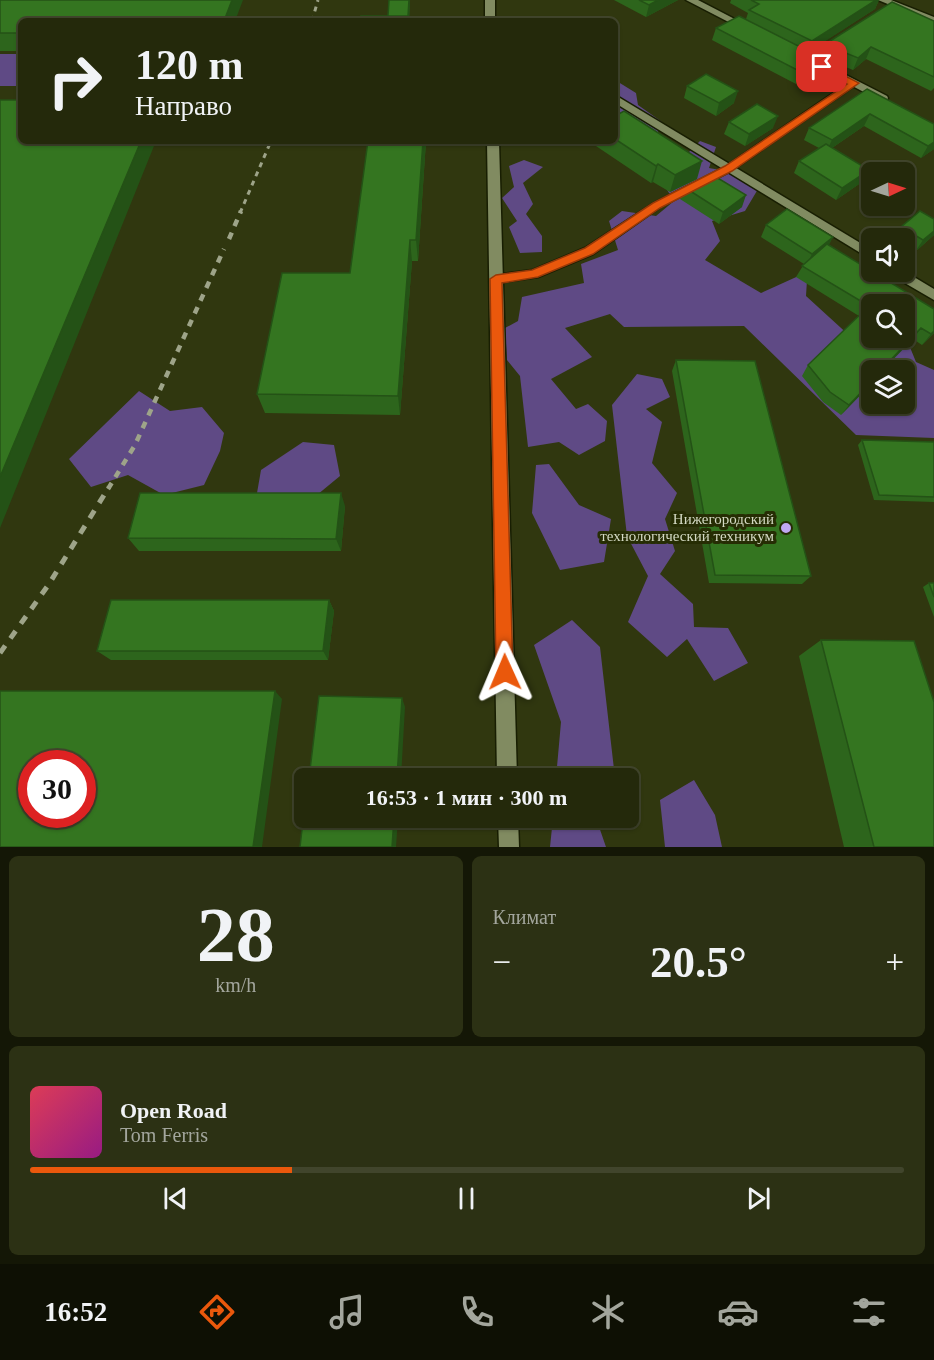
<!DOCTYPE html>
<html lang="ru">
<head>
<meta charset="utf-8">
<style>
  body { margin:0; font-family:"Times New Roman",serif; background:#2c3114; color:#f1f3f6; height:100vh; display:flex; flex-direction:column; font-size:22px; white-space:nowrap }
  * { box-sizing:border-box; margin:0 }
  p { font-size:20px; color:#a3a69d }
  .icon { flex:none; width:33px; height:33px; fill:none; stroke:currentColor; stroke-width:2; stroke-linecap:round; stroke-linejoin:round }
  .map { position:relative; height:847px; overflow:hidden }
  .details { display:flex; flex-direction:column; gap:9px; padding:9px; background:#141706; flex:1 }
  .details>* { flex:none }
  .banner { position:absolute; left:18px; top:18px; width:600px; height:126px; border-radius:9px; box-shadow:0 2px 4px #0004,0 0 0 2px #41452c; background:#24290b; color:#f1f3f6; overflow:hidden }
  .needle { width:39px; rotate:86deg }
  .fabs { position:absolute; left:861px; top:162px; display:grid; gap:12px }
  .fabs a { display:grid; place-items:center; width:54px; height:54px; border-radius:9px; background:#24290b; box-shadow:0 2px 4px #0004,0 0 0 2px #41452c; font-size:30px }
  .speed { position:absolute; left:18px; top:750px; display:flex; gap:12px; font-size:30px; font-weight:700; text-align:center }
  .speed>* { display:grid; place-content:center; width:78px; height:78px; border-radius:50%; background:#24290b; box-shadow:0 2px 4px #0004,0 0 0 2px #41452c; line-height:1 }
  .speed .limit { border:9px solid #d22; background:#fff; color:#111 }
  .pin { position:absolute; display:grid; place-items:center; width:51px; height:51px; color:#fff; margin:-26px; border-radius:12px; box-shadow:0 3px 9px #0006 }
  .me { position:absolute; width:66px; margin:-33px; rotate:359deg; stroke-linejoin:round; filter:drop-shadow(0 0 4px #0008) }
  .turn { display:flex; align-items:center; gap:21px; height:126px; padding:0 18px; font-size:27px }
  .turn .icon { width:78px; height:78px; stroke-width:2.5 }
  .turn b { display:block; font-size:42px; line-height:51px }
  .big { font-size:45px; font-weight:600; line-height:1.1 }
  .details .widget { flex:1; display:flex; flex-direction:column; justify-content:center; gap:9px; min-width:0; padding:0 21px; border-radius:9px; background:#2c3114 }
  .details .dial { align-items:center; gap:0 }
  .dial b { font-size:78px; line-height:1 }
  .song { display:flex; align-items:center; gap:18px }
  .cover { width:72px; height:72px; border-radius:9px; background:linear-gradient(135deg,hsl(350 70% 55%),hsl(310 70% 35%)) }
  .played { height:6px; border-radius:3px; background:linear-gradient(90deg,#ea580c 30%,#41452c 30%) }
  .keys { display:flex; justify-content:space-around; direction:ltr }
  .heat { display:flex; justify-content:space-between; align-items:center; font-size:33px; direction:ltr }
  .details .tiles { flex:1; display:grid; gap:9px; grid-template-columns:1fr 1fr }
  .widget:last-child { grid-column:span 2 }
  .trip { position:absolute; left:294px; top:768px; width:345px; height:60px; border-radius:9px; background:#24290b; box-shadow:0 2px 4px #0004,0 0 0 2px #41452c; font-weight:600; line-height:60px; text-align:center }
  .dock { display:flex; height:96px; justify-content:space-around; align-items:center; background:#0e1004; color:#a3a69d }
  .dock .icon { width:42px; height:42px }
  .dock .active { color:#ea580c }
  .dock b { font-size:27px; color:#f1f3f6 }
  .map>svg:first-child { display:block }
  .green { fill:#5f4a85; fill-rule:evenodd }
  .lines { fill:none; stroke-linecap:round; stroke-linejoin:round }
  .service-casing { stroke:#181e02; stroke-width:3 }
  .minor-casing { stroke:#181e02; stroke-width:3 }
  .service { fill:#818b61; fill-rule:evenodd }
  .minor { fill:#818b61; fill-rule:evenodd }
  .rail-far2 { stroke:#9ea489; stroke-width:3; stroke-dasharray:5 5; stroke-linecap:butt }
  .rail-far1 { stroke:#9ea489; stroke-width:4.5; stroke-dasharray:7 7; stroke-linecap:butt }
  .rail { stroke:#9ea489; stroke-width:5; stroke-dasharray:9 9; stroke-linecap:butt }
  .wall { fill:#2d651c }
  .shaded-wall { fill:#245216 }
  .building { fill:#347520; stroke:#245216; stroke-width:1.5; fill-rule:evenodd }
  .route { fill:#ea580c; stroke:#983908; stroke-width:1.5 }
  .poi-dot { fill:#c1a8f3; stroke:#262d04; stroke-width:2 }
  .labels { text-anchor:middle; stroke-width:6; stroke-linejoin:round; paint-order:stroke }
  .poi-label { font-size:15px; fill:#d4dac4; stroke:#262d04; text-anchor:end }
</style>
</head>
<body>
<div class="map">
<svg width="934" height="847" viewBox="0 0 934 847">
  <rect width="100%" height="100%" fill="#30370f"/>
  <path class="green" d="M0,54H21V86H0Z
    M615,80L636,93L638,105L662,122L657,134L643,133L615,109Z
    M700,141L716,147L709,168L748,175L761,184L745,211L712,221L720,241L705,260L761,293L825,264L807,280L806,296L852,338H904L905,335L916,362L934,370V438L856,435L744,326L624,327L610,314L565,328L592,357L551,379L576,409L588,404L607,421L605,441L579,455L559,442L528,447L520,376L507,360L505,328L518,321L522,297L584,283L581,264L618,250L609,221L622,211L656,216L674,201L661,180ZM872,370H904V404H872Z
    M524,160L543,167L523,183L533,204L526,214L542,236V252L520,253L509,227L517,221L502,198L514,187L509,166Z
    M637,374L662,379L670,397L646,409L662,422L652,463L677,493L665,519L675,551L660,574L693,604L694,627L728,628L748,663L714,681L687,639L667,657L628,622L648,576L627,536L612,405Z
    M139,391L170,411L202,407L224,433L220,451L204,485L164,495L128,475L91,487L69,459Z
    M303,442L334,445L340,476L306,504L257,493L261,470Z
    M549,464L579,505L611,519L604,562L560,570L532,513L536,465Z
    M572,620L600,647L615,778H556L561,722L534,645Z
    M694,780L715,815L722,847H665L660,800Z
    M553,818H596L606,847H550Z"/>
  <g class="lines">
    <g class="service-casing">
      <path id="service" d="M851,81L858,83L731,171L660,207L593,254L538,277L496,283L491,279L496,275L533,270L585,248L654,203L725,167Z"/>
    </g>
    <g class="minor-casing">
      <path id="minor" d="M485,0H495V21H485Z
        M686,0H698L752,28L744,30Z
        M878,0H891L934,17V23Z
        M801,52L887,96L888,98L887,100H879L797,57V53Z
        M615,95L872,250V260L615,103Z
        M487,141H499L517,778H497Z
        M904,271L934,289V300L891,275L890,272Z
        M498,818H518L519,847H499Z"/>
    </g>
    <use href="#service" class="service"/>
    <use href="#minor" class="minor"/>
    <path class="rail-far2" d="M312,21L318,0
      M240,213L271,141"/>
    <path class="rail-far1" d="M229,239L241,211
      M108,489L135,445L224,249"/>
    <path class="rail" d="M0,653L49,584L109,487"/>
  </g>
  <path class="wall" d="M0,0L21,21V51H0Z
    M389,0H410L409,21H361L388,16Z
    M614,0H678L646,17Z
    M731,0H879L875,9L809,51L818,56L822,46L934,21V88L931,91L866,59L853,70L831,61L827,63L821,60L817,70L796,84L712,40L716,28L746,19L748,13L730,3Z
    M687,86L734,103L716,116L684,98Z
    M867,89L934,124V149L921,158L864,126L832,148L869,170L862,182L836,200L794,173L799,161L819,148L804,140L809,128Z
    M615,116L697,179L670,192L653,182L651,183L593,144L594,141H615Z
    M729,122L773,128L745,146L724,134Z
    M368,141H426L418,261H412L400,415L265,413L257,394L350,273Z
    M684,187L742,207L719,224L680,199Z
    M934,219V235L915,252L904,245V238H894L901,227Z
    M766,225L829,245L934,309V333L922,345L913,339L872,370V383L841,415L823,402L802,376L808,365L859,316L796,277L804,264L761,237Z
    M676,360L811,576L802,584L709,583L672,371Z
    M862,440L934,442V502L874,500L858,445Z
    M345,506L341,551H139L128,538Z
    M929,583H934V617L923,587Z
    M329,600L334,611L328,660H111L97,651Z
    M821,640L934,847H844L799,656Z"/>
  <path class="shaded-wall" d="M232,0H243L235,21H224Z
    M409,0H410L409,21H408Z
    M658,0H678L646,17L649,5Z
    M876,0H879L875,9L807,53L812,41Z
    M871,47L866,59L853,70L858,58Z
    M836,49L831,61L827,63L832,51Z
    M822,58L817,70L796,84L801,72Z
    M738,91L734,103L716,116L719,103Z
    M870,114L864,126L826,152L832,140Z
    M778,116L773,128L745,146L749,134Z
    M141,141H156L0,528V477Z
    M423,141H426L418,261L416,240Z
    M934,142V149L921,158L928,146Z
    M702,161L697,179L670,192L675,175Z
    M658,164L653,182L651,183L656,166Z
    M869,170L862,182L836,200L842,188Z
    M746,195L742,207L719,224L723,212Z
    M934,231V235L915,252L923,240Z
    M833,237L827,249L806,266L812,254Z
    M410,240L412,261L400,415L398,396Z
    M921,328L913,339L883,370H881Z
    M934,331V333L922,345L931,334Z
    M872,381V383L841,415L849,405Z
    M341,493L345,506L341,551L336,539Z
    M329,600L334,611L328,660L323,651Z
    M275,691L282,699L262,847H253Z
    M402,698L405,707L401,778H397Z
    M394,818H398L396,847H392Z"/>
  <path class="building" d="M0,0H232L224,21H21V33H0Z
    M389,0H409L408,16H388Z
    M639,0H658L649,5Z
    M751,0H876L812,41L749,10L759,4Z
    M892,2L934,21V77L871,47L858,58L836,49L832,51L822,46Z
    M361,16H400L399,21H361Z
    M739,16L822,58L801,72L716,28Z
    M706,74L738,91L719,103L687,86Z
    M867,89L934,124V142L928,146L870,114L832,140L809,128Z
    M0,100H21V141H141L0,477Z
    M757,104L778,116L749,134L729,122Z
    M624,111L702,161L675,175L658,164L656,166L615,139V116Z
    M368,141H423L416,240H410L398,396L257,394L282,273H350Z
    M826,144L869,170L842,188L799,161Z
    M711,174L746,195L723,212L684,187Z
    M787,209L833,237L812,254L766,225Z
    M920,211L934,219V231L923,240L901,227Z
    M827,244L934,309V331L931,334L921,328L881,370H872V381L849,405L830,392L808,365L869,306L802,266ZM872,304H904V338H872Z
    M676,360L755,361L811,576L715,575Z
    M862,440L934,442V497L879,495Z
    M140,493H341L336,539L128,538Z
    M929,583H934V597Z
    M111,600H329L323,651H97Z
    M821,640L914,641L934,702V847H874Z
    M0,691H275L253,847H0ZM32,764H82V814H32Z
    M319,696L402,698L397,778H309Z
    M304,812V818H394L392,847H300Z"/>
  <path class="route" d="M822,64L859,83L732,171L660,208L593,254L538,277L502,283L513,672L511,677L505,680L499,677L496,672L490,279L496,275L532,270L585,248L653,203L725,166L847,84L819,69L818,67Z"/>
  <circle class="poi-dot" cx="786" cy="528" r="6"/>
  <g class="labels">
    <g class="poi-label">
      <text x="774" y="524">Нижегородский<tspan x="774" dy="17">технологический техникум</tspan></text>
    </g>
  </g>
</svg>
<div class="fabs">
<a><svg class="needle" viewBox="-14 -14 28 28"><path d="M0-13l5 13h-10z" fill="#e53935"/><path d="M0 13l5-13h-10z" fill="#a3a69d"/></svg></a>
<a><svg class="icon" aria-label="sound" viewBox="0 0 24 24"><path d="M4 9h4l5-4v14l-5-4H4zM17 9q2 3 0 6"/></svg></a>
<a><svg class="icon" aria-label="search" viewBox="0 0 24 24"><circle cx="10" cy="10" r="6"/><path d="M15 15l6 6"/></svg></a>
<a><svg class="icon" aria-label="layers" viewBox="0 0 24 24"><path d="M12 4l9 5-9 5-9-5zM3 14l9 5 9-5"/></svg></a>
</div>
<div class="speed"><div class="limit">30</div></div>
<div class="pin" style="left:822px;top:67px;background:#d93025"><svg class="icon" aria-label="arrive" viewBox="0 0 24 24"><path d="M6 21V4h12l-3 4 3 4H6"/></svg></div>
<svg class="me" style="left:505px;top:672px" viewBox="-20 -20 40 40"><path d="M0-17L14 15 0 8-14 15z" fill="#ea580c" stroke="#fff" stroke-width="4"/></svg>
<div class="trip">16:53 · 1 мин · 300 m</div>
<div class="banner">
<div class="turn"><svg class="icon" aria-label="right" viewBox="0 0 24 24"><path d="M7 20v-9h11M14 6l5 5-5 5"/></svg><div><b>120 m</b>Направо</div></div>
</div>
</div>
<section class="details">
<div class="tiles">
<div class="widget dial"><b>28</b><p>km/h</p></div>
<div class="widget"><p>Климат</p>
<div class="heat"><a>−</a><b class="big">20.5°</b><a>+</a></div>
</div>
<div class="widget">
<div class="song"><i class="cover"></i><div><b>Open Road</b><p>Tom Ferris</p></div></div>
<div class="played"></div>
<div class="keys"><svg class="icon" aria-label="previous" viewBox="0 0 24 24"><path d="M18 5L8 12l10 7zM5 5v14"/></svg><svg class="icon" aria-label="pause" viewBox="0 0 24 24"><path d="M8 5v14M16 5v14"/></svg><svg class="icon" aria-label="next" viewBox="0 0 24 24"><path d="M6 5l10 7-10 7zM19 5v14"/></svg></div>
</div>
</div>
</section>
<nav class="dock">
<b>16:52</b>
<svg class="icon active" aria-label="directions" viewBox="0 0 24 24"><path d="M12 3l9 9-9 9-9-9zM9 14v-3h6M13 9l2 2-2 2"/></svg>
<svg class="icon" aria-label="music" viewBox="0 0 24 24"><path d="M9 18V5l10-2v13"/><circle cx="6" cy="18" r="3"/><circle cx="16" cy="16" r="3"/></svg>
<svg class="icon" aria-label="phone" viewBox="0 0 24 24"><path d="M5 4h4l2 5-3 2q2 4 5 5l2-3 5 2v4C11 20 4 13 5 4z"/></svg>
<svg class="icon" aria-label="climate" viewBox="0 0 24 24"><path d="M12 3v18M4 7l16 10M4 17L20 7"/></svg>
<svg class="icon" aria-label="car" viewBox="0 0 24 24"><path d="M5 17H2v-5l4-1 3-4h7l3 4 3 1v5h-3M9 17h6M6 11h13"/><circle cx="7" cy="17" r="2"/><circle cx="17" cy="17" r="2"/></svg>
<svg class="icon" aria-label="filters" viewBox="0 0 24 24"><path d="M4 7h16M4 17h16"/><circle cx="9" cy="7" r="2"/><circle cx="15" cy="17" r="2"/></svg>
</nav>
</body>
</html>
